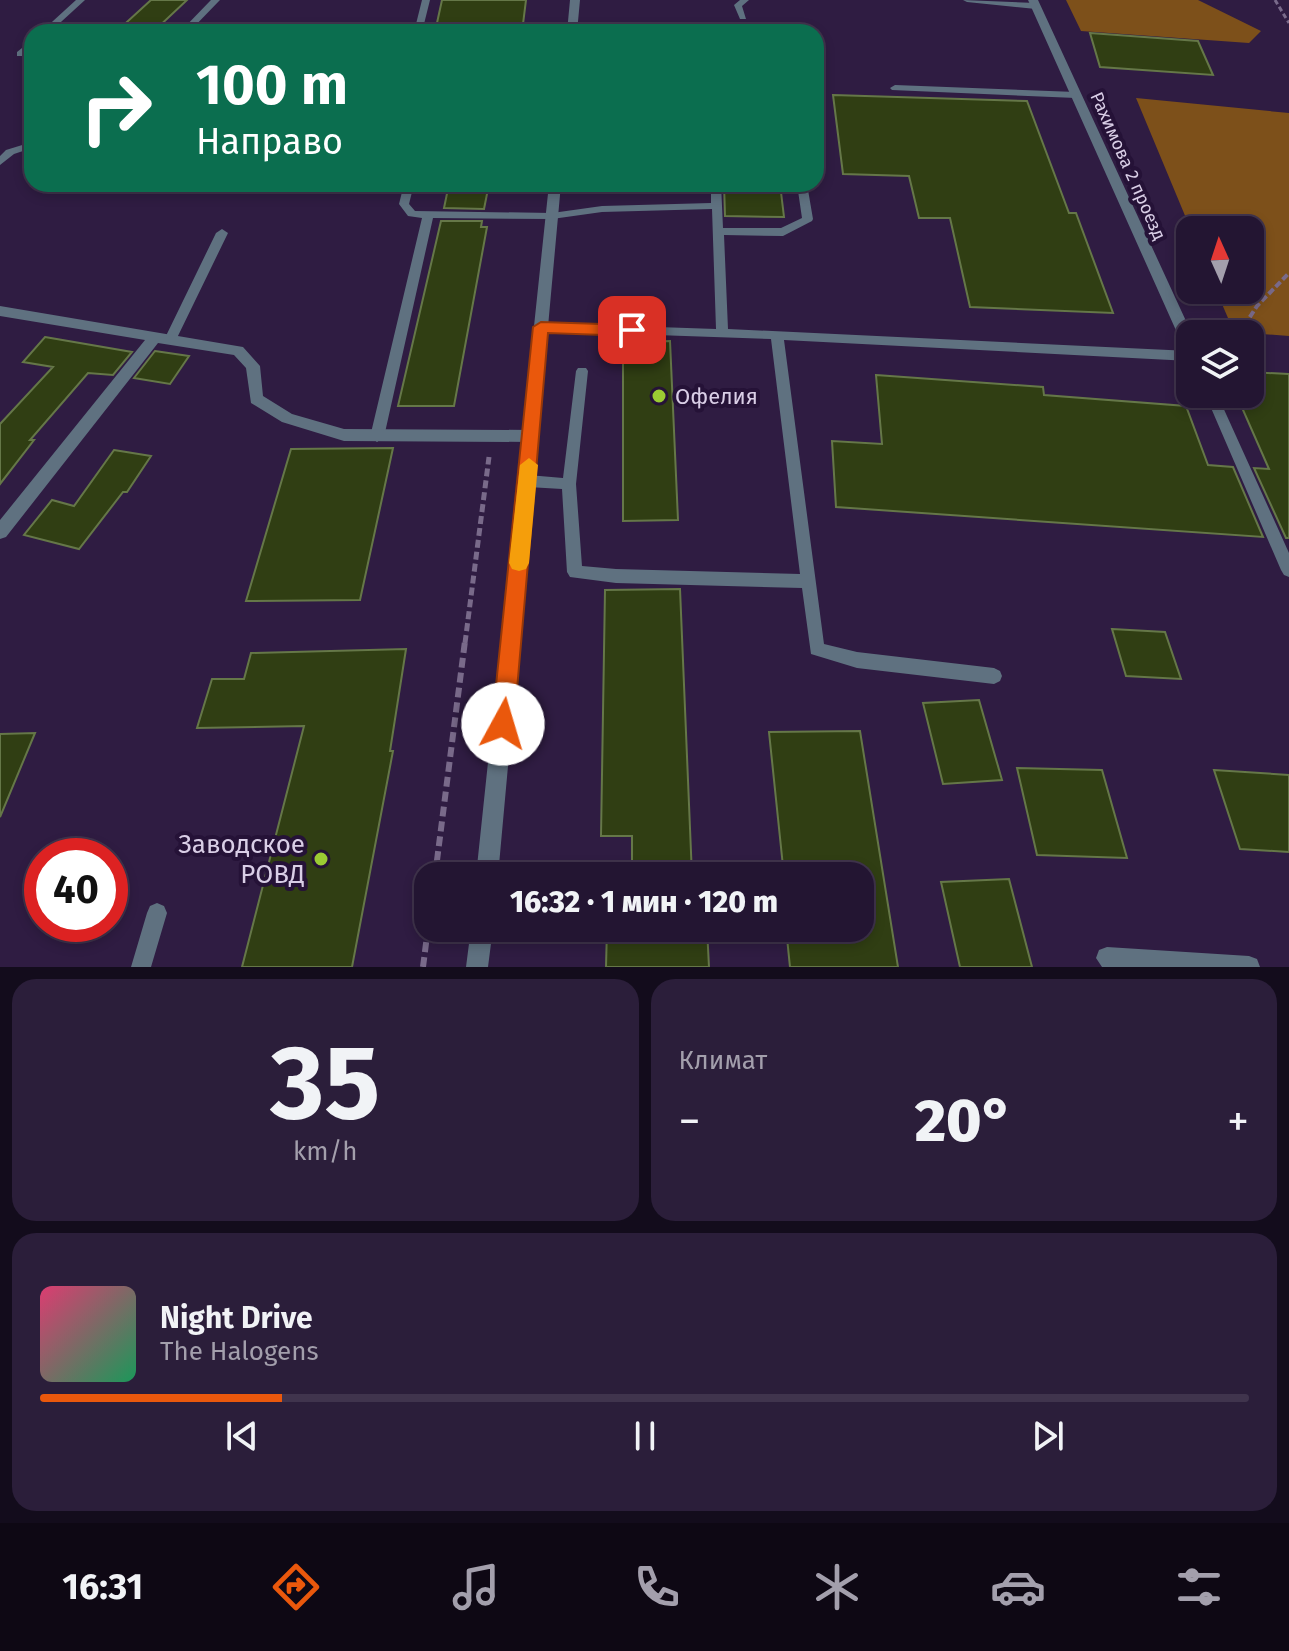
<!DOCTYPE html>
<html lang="ru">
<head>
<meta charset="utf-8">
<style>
  body { margin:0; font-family:"Fira Sans",sans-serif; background:#2b1e3a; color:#f1f3f6; height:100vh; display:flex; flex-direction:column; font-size:30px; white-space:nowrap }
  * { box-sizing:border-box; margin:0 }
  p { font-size:26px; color:#a39fac }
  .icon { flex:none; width:44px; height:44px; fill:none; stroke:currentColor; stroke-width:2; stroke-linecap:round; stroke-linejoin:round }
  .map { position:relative; height:967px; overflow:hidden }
  .drawer { display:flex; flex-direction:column; gap:12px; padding:12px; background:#130c1c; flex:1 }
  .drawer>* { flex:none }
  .hud { position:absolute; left:24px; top:24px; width:800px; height:168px; border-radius:24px; box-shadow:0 4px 12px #0003,0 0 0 2px #40344d; background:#0b6e4f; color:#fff; overflow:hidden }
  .needle { width:52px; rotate:357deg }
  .fabs { position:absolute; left:1176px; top:216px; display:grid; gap:16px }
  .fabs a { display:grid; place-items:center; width:88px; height:88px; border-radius:16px; background:#231532; box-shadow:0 4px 12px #0003,0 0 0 2px #40344d; font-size:40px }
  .speed { position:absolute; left:24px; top:838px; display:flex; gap:16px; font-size:40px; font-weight:700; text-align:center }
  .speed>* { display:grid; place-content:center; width:104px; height:104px; border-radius:50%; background:#231532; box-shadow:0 4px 12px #0003,0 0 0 2px #40344d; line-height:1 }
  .speed .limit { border:12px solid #d22; background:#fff; color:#111 }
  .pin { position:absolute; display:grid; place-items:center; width:68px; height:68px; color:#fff; margin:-34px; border-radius:16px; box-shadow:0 4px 12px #0006 }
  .me { position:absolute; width:88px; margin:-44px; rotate:6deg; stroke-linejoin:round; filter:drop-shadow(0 0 6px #0008) }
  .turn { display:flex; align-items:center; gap:28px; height:168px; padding:0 40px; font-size:36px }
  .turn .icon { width:104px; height:104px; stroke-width:2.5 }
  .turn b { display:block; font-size:56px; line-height:68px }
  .big { font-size:60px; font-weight:800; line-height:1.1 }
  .drawer .tile { flex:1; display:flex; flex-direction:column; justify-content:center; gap:12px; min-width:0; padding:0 28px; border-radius:24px; background:#2b1e3a }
  .drawer .dial { align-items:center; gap:0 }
  .dial b { font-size:104px; line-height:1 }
  .song { display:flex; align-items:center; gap:24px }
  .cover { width:96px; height:96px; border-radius:12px; background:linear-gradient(135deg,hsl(340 70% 55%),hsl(150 70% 35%)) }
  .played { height:8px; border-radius:4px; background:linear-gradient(90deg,#ea580c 20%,#40344d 20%) }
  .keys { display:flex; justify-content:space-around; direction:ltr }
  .heat { display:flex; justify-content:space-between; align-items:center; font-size:44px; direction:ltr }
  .drawer .tiles { flex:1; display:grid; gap:12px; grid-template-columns:1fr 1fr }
  .tile:last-child { grid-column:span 2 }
  .trip { position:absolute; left:414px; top:862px; width:460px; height:80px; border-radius:24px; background:#231532; box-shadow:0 4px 12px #0003,0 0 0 2px #40344d; font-weight:800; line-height:80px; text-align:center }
  .tab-bar { display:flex; height:128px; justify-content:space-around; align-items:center; background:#0e0814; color:#a39fac }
  .tab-bar .icon { width:56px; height:56px }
  .tab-bar .selected { color:#ea580c }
  .tab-bar b { font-size:36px; color:#f1f3f6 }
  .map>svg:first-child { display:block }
  .forest { fill:#7d501a }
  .building { fill:#303e13; stroke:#657748; stroke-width:2 }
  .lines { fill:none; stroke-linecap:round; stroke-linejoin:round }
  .path-far3 { stroke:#796a8a; stroke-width:3; stroke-dasharray:5 3; stroke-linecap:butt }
  .path-far2 { stroke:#796a8a; stroke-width:4; stroke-dasharray:7 3; stroke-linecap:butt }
  .path-far1 { stroke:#796a8a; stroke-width:5; stroke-dasharray:8 4; stroke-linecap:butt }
  .path { stroke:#796a8a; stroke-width:6; stroke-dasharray:10 5; stroke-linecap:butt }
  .service { fill:#5f7180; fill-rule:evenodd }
  .minor { fill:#5f7180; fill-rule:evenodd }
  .tertiary { fill:#5f7180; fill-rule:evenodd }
  .route { fill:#ea580c; stroke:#983908; stroke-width:2 }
  .slow { fill:#f59e0b }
  .poi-dot { fill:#9bcb33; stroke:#251237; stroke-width:3 }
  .labels { text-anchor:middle; stroke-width:8; stroke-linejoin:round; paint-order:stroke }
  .far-street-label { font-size:18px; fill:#d9cee6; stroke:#251237 }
  .poi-label { font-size:22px; fill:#d9cee6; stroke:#251237; text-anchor:start }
  .near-poi-label { font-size:26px; fill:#d9cee6; stroke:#251237; text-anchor:end }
</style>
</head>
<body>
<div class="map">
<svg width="1289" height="967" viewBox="0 0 1289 967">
  <rect width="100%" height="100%" fill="#2f1c42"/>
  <path class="forest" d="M1066,0H1198L1261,31L1249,43L1081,31Z
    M1136,98L1289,113V336L1234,332L1216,290H1250V230H1191Z"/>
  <path class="building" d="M151,0H187L153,32H116Z
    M442,0H526L522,32H435Z
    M1090,33L1198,41L1213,75L1100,67Z
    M833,95L1027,101L1069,213H1076L1113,313L970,307L950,218H919L909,176L843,174Z
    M449,184H489L484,209L444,208Z
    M724,184H780L784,217L725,216Z
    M441,221H482L481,227H487L454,406H398Z
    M45,337L132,352L113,375L88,373L30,440H34L0,484V424L53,367L23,362Z
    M670,341L678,520L623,521V342Z
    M155,351L189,356L170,384L134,378Z
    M1250,372L1289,374V538H1286L1254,468L1269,469L1236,394H1250Z
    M876,375L1043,387L1044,395L1186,406L1208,465L1233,467L1263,537L836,507L832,441L882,444Z
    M393,448L360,600L246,601L291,449Z
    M114,450L151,456L127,492H123L79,549L24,535L52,500L74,506Z
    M680,589L692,876H632V836H601L605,590Z
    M1112,629L1165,632L1181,679L1126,676Z
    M406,649L390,751H393L352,967H242L304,726L197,728L212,679H244L251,653Z
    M979,700L1002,780L943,784L923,703Z
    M860,731L898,967H790L786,928H860V876H784L769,732Z
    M35,733L0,817V734Z
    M1017,768L1102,770L1127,858L1037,855Z
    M1214,770L1289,775V852L1240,849Z
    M1009,879L1032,967H960L941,882Z
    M607,928H707L709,967H606Z"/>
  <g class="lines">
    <path class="path-far3" d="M1275,0L1289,23"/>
    <path class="path-far2" d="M1239,334L1257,306L1289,273"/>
    <path class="path-far1" d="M465,643L489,457"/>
    <path class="path" d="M435,876L465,641
      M423,967L428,928"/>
    <path class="service" d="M76,0H85L50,32H41Z
      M211,0H220L189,32H180Z
      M422,0H430L422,32H414Z
      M740,0H749L742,6L746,19H740L734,5Z
      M963,0L1036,3L1040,6L1036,9L967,2Z
      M32,40V48L23,56H17V52Z
      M895,85L1076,92L1081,95L1076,98L892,90L890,88Z
      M32,142V148L14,154L0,165V156L6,150Z
      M404,184H414L409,204L415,211L552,213L602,206L711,203V184H721L723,228H781L802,218L797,184H807L813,219L812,221L783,236L724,235L728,329L1190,351V361L784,340L824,644L857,652L994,668L1000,671L1002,676L1000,681L994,684L857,668L811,654L802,588L616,583L570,577L567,572L562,489L528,487L523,485L521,481L523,477L528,475L563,478L576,371L578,368H586L588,371L576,484L582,566L616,569L800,574L771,339L541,331L535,327L541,323L716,329L712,209L602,212L552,219L433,218L384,437L377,442L370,437L422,218L408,216L399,204Z
      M222,229L228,233L176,340L174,343H166L164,340L216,233Z
      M1205,394H1217L1289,553V577L1284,575L1281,570Z
      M157,903L164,906L167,913L151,967H131L147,913L150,906Z"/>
    <path class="minor" d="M1028,0H1038L1192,334L1190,351L1183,346Z
      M0,306L243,347L260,366L263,396L292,414L344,429L532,430L540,436L532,442L344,441L282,422L251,403L246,368L234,355L158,343L6,537L0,539V520L145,340L0,316Z
      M1107,947L1249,956L1257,959L1260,967H1102L1096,958L1099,950Z"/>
    <path class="tertiary" d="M570,0H580L577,32H567Z
      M549,184H561L498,876H476Z
      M471,928H493L488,967H466Z"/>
  </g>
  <path class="route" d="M541,322L632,325L640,330L632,336L548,333L514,724L510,732L503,735L495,732L492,724L533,327Z"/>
  <path class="slow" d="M529,458L538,465L529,563L526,569L519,571L512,569L509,563L520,465Z"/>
  <g class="poi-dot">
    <circle cx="659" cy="396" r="8"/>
    <circle cx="321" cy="859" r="8"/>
  </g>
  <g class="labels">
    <g class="far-street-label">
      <text transform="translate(1128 166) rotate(66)" y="6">Рахимова 2 проезд</text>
    </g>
    <g class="poi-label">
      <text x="675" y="404">Офелия</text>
    </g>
    <g class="near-poi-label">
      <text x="305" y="853">Заводское<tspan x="305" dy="30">РОВД</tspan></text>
    </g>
  </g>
</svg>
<div class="fabs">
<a><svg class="needle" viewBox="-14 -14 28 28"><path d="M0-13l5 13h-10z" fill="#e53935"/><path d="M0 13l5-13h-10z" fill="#a39fac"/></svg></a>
<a><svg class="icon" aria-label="layers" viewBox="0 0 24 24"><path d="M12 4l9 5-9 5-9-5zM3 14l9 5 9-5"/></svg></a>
</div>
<div class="speed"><div class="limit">40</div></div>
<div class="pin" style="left:632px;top:330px;background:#d93025"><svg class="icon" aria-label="arrive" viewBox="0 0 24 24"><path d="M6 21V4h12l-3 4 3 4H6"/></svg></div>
<svg class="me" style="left:503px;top:724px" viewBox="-20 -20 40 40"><circle r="19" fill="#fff"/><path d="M0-13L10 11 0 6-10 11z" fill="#ea580c"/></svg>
<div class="trip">16:32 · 1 мин · 120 m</div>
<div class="hud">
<div class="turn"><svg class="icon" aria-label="right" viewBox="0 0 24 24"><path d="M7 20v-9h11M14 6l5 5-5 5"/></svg><div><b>100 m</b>Направо</div></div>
</div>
</div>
<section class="drawer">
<div class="tiles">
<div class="tile dial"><b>35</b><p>km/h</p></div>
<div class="tile"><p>Климат</p>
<div class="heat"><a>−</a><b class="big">20°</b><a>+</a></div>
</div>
<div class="tile">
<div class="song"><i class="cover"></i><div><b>Night Drive</b><p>The Halogens</p></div></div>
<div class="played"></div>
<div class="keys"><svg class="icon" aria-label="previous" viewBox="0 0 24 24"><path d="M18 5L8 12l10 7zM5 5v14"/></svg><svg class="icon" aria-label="pause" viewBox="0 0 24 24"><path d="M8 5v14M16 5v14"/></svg><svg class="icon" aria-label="next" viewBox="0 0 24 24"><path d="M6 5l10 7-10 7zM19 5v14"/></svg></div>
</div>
</div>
</section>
<nav class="tab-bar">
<b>16:31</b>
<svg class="icon selected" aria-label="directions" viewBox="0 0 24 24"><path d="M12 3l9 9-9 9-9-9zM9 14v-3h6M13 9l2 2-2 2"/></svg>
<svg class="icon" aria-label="music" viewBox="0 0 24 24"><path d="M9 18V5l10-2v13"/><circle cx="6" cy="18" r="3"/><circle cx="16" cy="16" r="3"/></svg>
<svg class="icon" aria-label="phone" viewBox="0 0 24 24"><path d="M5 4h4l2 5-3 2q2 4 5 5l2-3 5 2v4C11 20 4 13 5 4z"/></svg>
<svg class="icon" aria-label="climate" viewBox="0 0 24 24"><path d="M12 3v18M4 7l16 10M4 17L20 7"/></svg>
<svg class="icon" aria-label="car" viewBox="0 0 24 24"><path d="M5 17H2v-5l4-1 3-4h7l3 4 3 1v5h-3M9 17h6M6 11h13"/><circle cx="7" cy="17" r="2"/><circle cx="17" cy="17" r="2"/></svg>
<svg class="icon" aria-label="filters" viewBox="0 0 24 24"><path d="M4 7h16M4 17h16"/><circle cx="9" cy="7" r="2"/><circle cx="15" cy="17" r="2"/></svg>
</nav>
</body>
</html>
